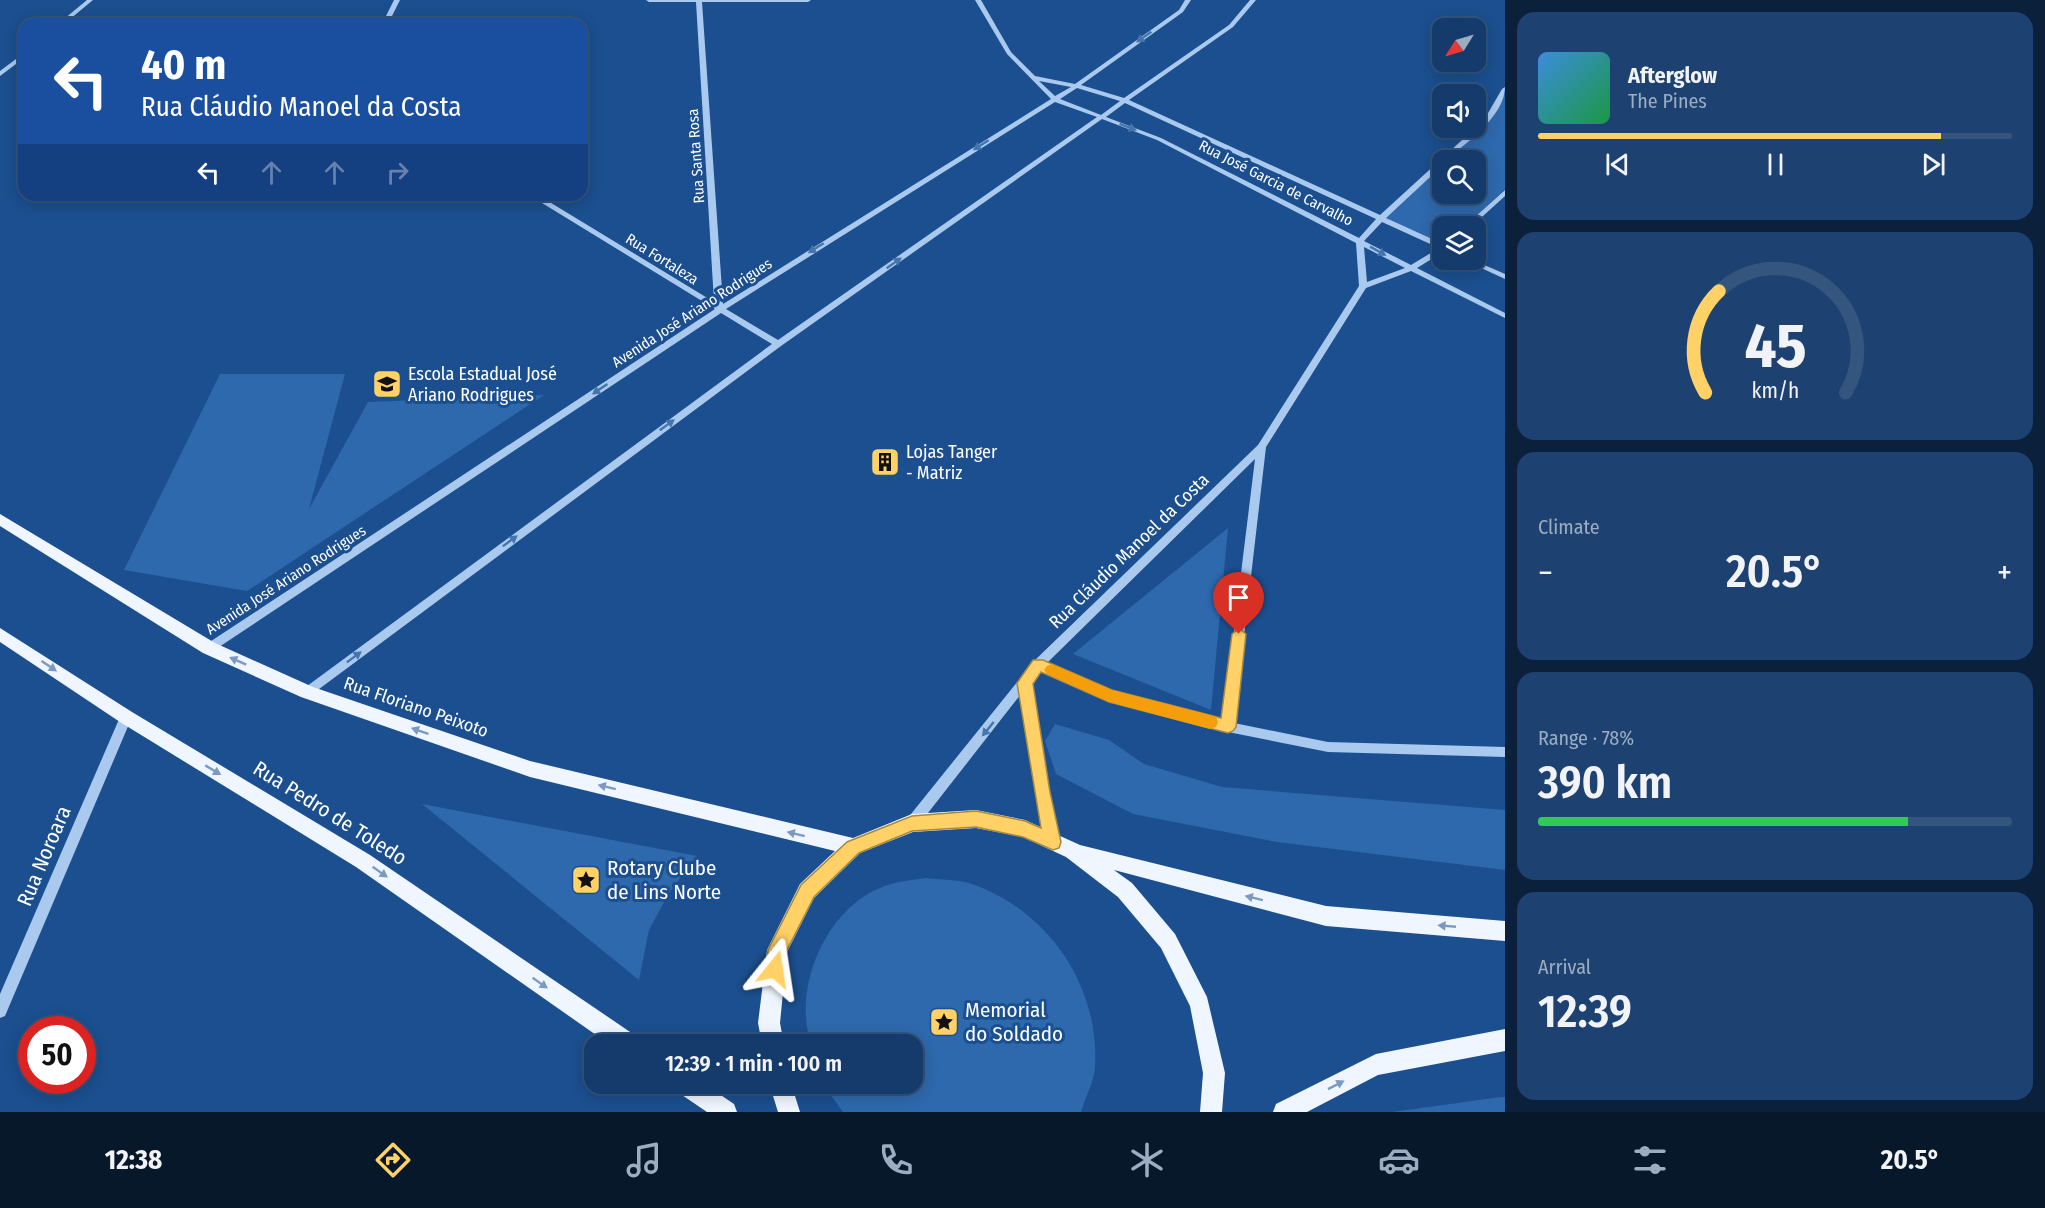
<!DOCTYPE html>
<html lang="en">
<head>
<meta charset="utf-8">
<style>
  body { margin:0; font-family:"Fira Sans Condensed",sans-serif; background:#1d4271; color:#f1f3f6; height:100vh; display:flex; flex-direction:column; font-size:22px; white-space:nowrap }
  * { box-sizing:border-box; margin:0 }
  p { font-size:20px; color:#9dadc1 }
  .icon { flex:none; width:33px; height:33px; fill:none; stroke:currentColor; stroke-width:2; stroke-linecap:round; stroke-linejoin:round }
  .map { position:relative; flex:1; overflow:hidden }
  .sheet { display:flex; flex-direction:column; gap:12px; padding:12px; background:#0b203b; width:540px }
  .sheet>* { flex:none }
  .hud { position:absolute; left:18px; top:18px; width:570px; height:183px; border-radius:18px; box-shadow:0 3px 15px #0003,0 0 0 2px #33557e; background:#1a4fa0; color:#fff; overflow:hidden }
  .needle { width:39px; rotate:233deg }
  .buttons { position:absolute; left:1432px; top:18px; display:grid; gap:12px }
  .buttons a { display:grid; place-items:center; width:54px; height:54px; border-radius:12px; background:#143b6b; box-shadow:0 3px 15px #0003,0 0 0 2px #33557e; font-size:30px }
  .speed { position:absolute; left:18px; top:1016px; display:flex; gap:12px; font-size:30px; font-weight:700; text-align:center }
  .speed>* { display:grid; place-content:center; width:78px; height:78px; border-radius:50%; background:#143b6b; box-shadow:0 3px 15px #0003,0 0 0 2px #33557e; line-height:1 }
  .speed .limit { border:9px solid #d22; background:#fff; color:#111 }
  .pin { position:absolute; display:grid; place-items:center; width:51px; height:51px; color:#fff; margin:-62px -26px; border-radius:50% 50% 50% 0; rotate:-45deg; box-shadow:0 0 6px #0007 }
  .pin .icon { rotate:45deg }
  .me { position:absolute; width:66px; margin:-33px; rotate:15deg; stroke-linejoin:round; filter:drop-shadow(0 0 4px #0008) }
  .turn { display:flex; align-items:center; gap:21px; height:126px; padding:0 24px; font-size:27px }
  .turn .icon { width:78px; height:78px; stroke-width:2.5 }
  .turn b { display:block; font-size:42px; line-height:51px }
  .lanes { display:flex; align-items:center; height:57px; padding:0 24px; background:#0003; justify-content:center; gap:30px; direction:ltr }
  .lanes .off { opacity:.35 }
  .big { font-size:45px; font-weight:600; line-height:1.1 }
  .sheet .card { flex:1; display:flex; flex-direction:column; justify-content:center; gap:9px; min-width:0; padding:0 21px; border-radius:18px; background:#1d4271 }
  .sheet .dial { align-items:center; gap:0 }
  .dial svg { height:156px; overflow:visible; fill:none; stroke:#33557e; stroke-width:7; stroke-linecap:round; text-anchor:middle }
  .dial text { fill:#f1f3f6; stroke:none }
  .song { display:flex; align-items:center; gap:18px }
  .cover { width:72px; height:72px; border-radius:9px; background:linear-gradient(135deg,hsl(210 70% 55%),hsl(140 70% 35%)) }
  .played { height:6px; border-radius:3px; background:linear-gradient(90deg,#ffd166 85%,#33557e 85%) }
  .keys { display:flex; justify-content:space-around; direction:ltr }
  .heat { display:flex; justify-content:space-between; align-items:center; font-size:33px; direction:ltr }
  .charge { height:9px; border-radius:4px; background:linear-gradient(90deg,#34c759 78%,#33557e 0) }
  .trip { position:absolute; left:584px; top:1034px; width:339px; height:60px; border-radius:18px; background:#143b6b; box-shadow:0 3px 15px #0003,0 0 0 2px #33557e; font-weight:600; line-height:60px; text-align:center }
  .tabs { display:flex; height:96px; justify-content:space-around; align-items:center; background:#08182b; color:#9dadc1 }
  .tabs .icon { width:42px; height:42px }
  .tabs .selected { color:#ffd166 }
  .tabs b { font-size:27px; color:#f1f3f6 }
  main { display:flex; flex:1; min-height:0 }
  .map>svg:first-child { display:block }
  .green { fill:#2e69ad }
  .lines { fill:none; stroke-linecap:round; stroke-linejoin:round }
  .minor { fill:#a9c9ee; fill-rule:evenodd }
  .major { fill:#f0f6ff; fill-rule:evenodd }
  .oneway { fill:#4674ac }
  .oneway2 { fill:#7b9ac1 }
  .route { fill:#ffd166; stroke:#a68842; stroke-width:1.5 }
  .slow { fill:#f59e0b }
  .labels { text-anchor:middle; stroke-width:6; stroke-linejoin:round; paint-order:stroke }
  .far-street-label { font-size:15px; fill:#fff; stroke:#1b4f8f }
  .poi-label { font-size:18px; fill:#fff; stroke:#1b4f8f; text-anchor:start }
  .street-label { font-size:18px; fill:#fff; stroke:#1b4f8f }
  .near-street-label { font-size:21px; fill:#fff; stroke:#1b4f8f }
  .near-poi-label { font-size:21px; fill:#fff; stroke:#1b4f8f; text-anchor:start }
</style>
</head>
<body>
<main>
<div class="map">
<svg width="1505" height="1112" viewBox="0 0 1505 1112">
  <rect width="100%" height="100%" fill="#1b4f8f"/>
  <path class="green" d="M1505,93V189L1466,226H1443V246L1384,217L1443,164V194H1476V160H1447L1488,122Z
    M220,374H345L309,509L368,402L544,395L247,591L124,570Z
    M1228,528L1211,710L1073,654Z
    M1055,724L1109,740L1144,764L1222,787L1505,810V870L1277,842L1133,814L1056,774L1045,741Z
    M422,804L697,856L669,893L649,930L639,980Z
    M926,878C940,880 958,879 972,884C1049,911 1100,986 1095,1068C1094,1082 1085,1098 1081,1112H843L825,1087L824,1083H912V1044H811C792,987 827,906 885,886C898,881 913,880 926,878Z
    M1501,1097H1505V1112H1392Z"/>
  <g class="lines">
    <path class="minor" d="M87,0H93L64,24H58Z
      M394,0H400L388,24H382Z
      M646,0H811L808,2H702L723,304L1051,99L1007,54L975,0H981L1011,52L1035,76L1075,84L1179,10L1185,0H1191L1183,12L1081,85L1124,98L1229,25L1250,0H1256L1233,27L1129,100L1380,215L1484,120L1502,89L1505,87C1505,116 1466,143 1446,160H1443V165L1386,218L1443,244V252L1417,268L1505,313V318L1411,271L1366,288L1266,447L1234,723L1328,742L1505,747V757L1328,752L1228,732L1109,701L1040,670L1030,682L1047,792L1060,842L1058,846L1053,848L1048,846L1046,842L1035,792L1021,694L917,827L912,829L907,827L905,823L907,819L1034,661L1258,445L1359,286L1356,243L1157,140L1102,119L781,346L311,695L307,697L303,695L301,692L303,689L772,344L721,313L213,651L209,653L205,651L203,648L205,645L715,309L529,195H538L714,302L696,2H649ZM1039,81L1071,87L1055,96ZM1077,88L1120,101L1101,115L1060,99ZM1055,102L1097,117L778,340L726,309ZM1125,103L1376,219L1359,238L1161,138L1106,117ZM1382,222L1439,248L1411,265L1364,241ZM1364,247L1405,268L1367,282ZM1255,459L1223,720L1111,692L1047,663Z
      M24,53V58L0,76V71Z
      M1505,190V196L1472,226H1465Z
      M1464,260H1473L1505,274V279Z
      M126,712L130,713L132,717L5,1016L0,1018V994L120,717L122,713Z"/>
    <path class="major" d="M0,514L215,643L313,687L530,761L853,838L912,814L976,810L1025,820L1080,845L1326,906L1505,921V941L1326,926L1114,870L1132,883L1175,934L1207,997L1225,1073L1222,1112H1200L1203,1073L1190,1006L1161,948L1118,897L1066,857L1023,837L976,828L913,832L860,853L814,898L787,952L780,1023L784,1044H762L758,1023L767,950L800,884L835,851L530,777L301,697L203,653L0,526Z
      M0,628L132,712L370,855L636,1036L639,1044H609L356,867L120,722L0,642Z
      M1505,1029V1051L1378,1075L1307,1112H1273L1276,1104L1376,1054Z
      M673,1083H703L734,1104L737,1112H707L676,1091Z
      M769,1083H791L800,1112H778Z"/>
  </g>
  <defs><path id="oneway-solid" d="M-6-.8H1V-3.2L6.5 0L1 3.2V.8H-6Z" transform="scale(1.5)"/></defs>
  <g class="oneway">
    <use href="#oneway-solid" transform="translate(1144 37) rotate(145)"/>
    <use href="#oneway-solid" transform="translate(1128 127) rotate(21)"/>
    <use href="#oneway-solid" transform="translate(981 145) rotate(148)"/>
    <use href="#oneway-solid" transform="translate(816 248) rotate(148)"/>
    <use href="#oneway-solid" transform="translate(1378 251) rotate(29)"/>
    <use href="#oneway-solid" transform="translate(894 263) rotate(-35)"/>
    <use href="#oneway-solid" transform="translate(600 389) rotate(146)"/>
    <use href="#oneway-solid" transform="translate(667 425) rotate(-36)"/>
    <use href="#oneway-solid" transform="translate(510 541) rotate(-37)"/>
    <use href="#oneway-solid" transform="translate(354 657) rotate(-37)"/>
    <use href="#oneway-solid" transform="translate(988 729) rotate(129)"/>
  </g>
  <g class="oneway2">
    <use href="#oneway-solid" transform="translate(238 661) rotate(-156)"/>
    <use href="#oneway-solid" transform="translate(49 666) rotate(34)"/>
    <use href="#oneway-solid" transform="translate(420 731) rotate(-161)"/>
    <use href="#oneway-solid" transform="translate(213 770) rotate(31)"/>
    <use href="#oneway-solid" transform="translate(607 787) rotate(-166)"/>
    <use href="#oneway-solid" transform="translate(796 834) rotate(-166)"/>
    <use href="#oneway-solid" transform="translate(380 872) rotate(35)"/>
    <use href="#oneway-solid" transform="translate(1254 898) rotate(-166)"/>
    <use href="#oneway-solid" transform="translate(1447 926) rotate(-175)"/>
    <use href="#oneway-solid" transform="translate(540 983) rotate(35)"/>
    <use href="#oneway-solid" transform="translate(1336 1085) rotate(-27)"/>
  </g>
  <path class="route" d="M1239,628L1246,634L1236,727L1233,731L1228,733L1109,702L1041,672L1033,684L1050,792L1061,842L1059,848L1053,850L1023,837L976,827L912,831L859,853L814,897L786,952L782,975L775,978L768,975L766,969L768,950L801,885L847,842L912,816L976,811L1025,821L1041,828L1017,683L1033,660H1043L1112,690L1221,718L1232,634Z"/>
  <path class="slow" d="M1052,664L1112,690L1210,715L1216,717L1218,722L1216,727L1210,729L1109,702L1047,674L1044,670L1047,666Z"/>
  <defs>
    <g id="school-square" transform="scale(1.5)"><rect x="-9" y="-9" width="18" height="18" rx="4" fill="#ffd166" stroke="#1b4f8f"/><path d="M0-5L7-2L0 1L-7-2ZM-4 1L0 2.5L4 1V4Q0 6-4 4Z" fill="#111"/></g>
    <g id="building-square" transform="scale(1.5)"><rect x="-9" y="-9" width="18" height="18" rx="4" fill="#ffd166" stroke="#1b4f8f"/><path d="M-4-6H4V6H1V3H-1V6H-4ZM-2.5-4.3h1.7v1.8h-1.7ZM.8-4.3h1.7v1.8H.8ZM-2.5-1h1.7V.8h-1.7ZM.8-1h1.7V.8H.8Z" fill="#111"/></g>
    <g id="sight-square" transform="scale(1.5)"><rect x="-9" y="-9" width="18" height="18" rx="4" fill="#ffd166" stroke="#1b4f8f"/><path d="M0-6L1.8-2.2L6-1.7L2.9 1.2L3.7 5.4L0 3.3L-3.7 5.4L-2.9 1.2L-6-1.7L-1.8-2.2Z" fill="#111"/></g>
  </defs>
  <g fill-rule="evenodd">
    <use href="#school-square" x="387" y="384"/>
    <use href="#building-square" x="885" y="462"/>
    <use href="#sight-square" x="586" y="880"/>
    <use href="#sight-square" x="944" y="1022"/>
  </g>
  <g class="labels">
    <g class="far-street-label">
      <text transform="translate(696 156) rotate(-94)" y="5">Rua Santa Rosa</text>
      <text transform="translate(1276 183) rotate(27)" y="5">Rua José Garcia de Carvalho</text>
      <text transform="translate(662 259) rotate(32)" y="5">Rua Fortaleza</text>
      <text transform="translate(692 313) rotate(-33)" y="5">Avenida José Ariano Rodrigues</text>
      <text transform="translate(286 580) rotate(-33)" y="5">Avenida José Ariano Rodrigues</text>
    </g>
    <g class="poi-label">
      <text x="408" y="380">Escola Estadual José<tspan x="408" dy="21">Ariano Rodrigues</tspan></text>
      <text x="906" y="458">Lojas Tanger<tspan x="906" dy="21">- Matriz</tspan></text>
    </g>
    <g class="street-label">
      <text transform="translate(1129 551) rotate(-44)" y="6">Rua Cláudio Manoel da Costa</text>
      <text transform="translate(416 707) rotate(19)" y="6">Rua Floriano Peixoto</text>
    </g>
    <g class="near-street-label">
      <text transform="translate(330 813) rotate(32)" y="7">Rua Pedro de Toledo</text>
      <text transform="translate(44 856) rotate(-67)" y="7">Rua Noroara</text>
    </g>
    <g class="near-poi-label">
      <text x="607" y="875">Rotary Clube<tspan x="607" dy="24">de Lins Norte</tspan></text>
      <text x="965" y="1017">Memorial<tspan x="965" dy="24">do Soldado</tspan></text>
    </g>
  </g>
</svg>
<div class="buttons">
<a><svg class="needle" viewBox="-14 -14 28 28"><path d="M0-13l5 13h-10z" fill="#e53935"/><path d="M0 13l5-13h-10z" fill="#9dadc1"/></svg></a>
<a><svg class="icon" aria-label="sound" viewBox="0 0 24 24"><path d="M4 9h4l5-4v14l-5-4H4zM17 9q2 3 0 6"/></svg></a>
<a><svg class="icon" aria-label="search" viewBox="0 0 24 24"><circle cx="10" cy="10" r="6"/><path d="M15 15l6 6"/></svg></a>
<a><svg class="icon" aria-label="layers" viewBox="0 0 24 24"><path d="M12 4l9 5-9 5-9-5zM3 14l9 5 9-5"/></svg></a>
</div>
<div class="speed"><div class="limit">50</div></div>
<div class="pin" style="left:1239px;top:634px;background:#d93025"><svg class="icon" aria-label="arrive" viewBox="0 0 24 24"><path d="M6 21V4h12l-3 4 3 4H6"/></svg></div>
<svg class="me" style="left:775px;top:969px" viewBox="-20 -20 40 40"><path d="M0-17L14 15 0 8-14 15z" fill="#ffd166" stroke="#fff" stroke-width="4"/></svg>
<div class="trip">12:39 · 1 min · 100 m</div>
<div class="hud">
<div class="turn"><svg class="icon" aria-label="left" viewBox="0 0 24 24"><path d="M17 20v-9H6M10 6l-5 5 5 5"/></svg><div><b>40 m</b>Rua Cláudio Manoel da Costa</div></div>
<div class="lanes"><svg class="icon" aria-label="left" viewBox="0 0 24 24"><path d="M17 20v-9H6M10 6l-5 5 5 5"/></svg><svg class="icon off" aria-label="ahead" viewBox="0 0 24 24"><path d="M12 20V5M6 11l6-6 6 6"/></svg><svg class="icon off" aria-label="ahead" viewBox="0 0 24 24"><path d="M12 20V5M6 11l6-6 6 6"/></svg><svg class="icon off" aria-label="right" viewBox="0 0 24 24"><path d="M7 20v-9h11M14 6l5 5-5 5"/></svg></div>
</div>
</div>
<section class="sheet">
<div class="card">
<div class="song"><i class="cover"></i><div><b>Afterglow</b><p>The Pines</p></div></div>
<div class="played"></div>
<div class="keys"><svg class="icon" aria-label="previous" viewBox="0 0 24 24"><path d="M18 5L8 12l10 7zM5 5v14"/></svg><svg class="icon" aria-label="pause" viewBox="0 0 24 24"><path d="M8 5v14M16 5v14"/></svg><svg class="icon" aria-label="next" viewBox="0 0 24 24"><path d="M6 5l10 7-10 7zM19 5v14"/></svg></div>
</div>
<div class="card dial"><svg viewBox="0 0 100 80">
<path d="M14 69A42 42 0 1 1 86 69"/>
<path d="M14 69A42 42 0 0 1 21 17" stroke="#ffd166"/>
<text x="50" y="56" font-size="32" font-weight="700">45</text>
<text x="50" y="72" font-size="11">km/h</text>
</svg></div>
<div class="card"><p>Climate</p>
<div class="heat"><a>−</a><b class="big">20.5°</b><a>+</a></div>
</div>
<div class="card"><p>Range · 78%</p><b class="big">390 km</b><div class="charge"></div></div>
<div class="card"><p>Arrival</p><b class="big">12:39</b></div>
</section>
</main>
<nav class="tabs">
<b>12:38</b>
<svg class="icon selected" aria-label="directions" viewBox="0 0 24 24"><path d="M12 3l9 9-9 9-9-9zM9 14v-3h6M13 9l2 2-2 2"/></svg>
<svg class="icon" aria-label="music" viewBox="0 0 24 24"><path d="M9 18V5l10-2v13"/><circle cx="6" cy="18" r="3"/><circle cx="16" cy="16" r="3"/></svg>
<svg class="icon" aria-label="phone" viewBox="0 0 24 24"><path d="M5 4h4l2 5-3 2q2 4 5 5l2-3 5 2v4C11 20 4 13 5 4z"/></svg>
<svg class="icon" aria-label="climate" viewBox="0 0 24 24"><path d="M12 3v18M4 7l16 10M4 17L20 7"/></svg>
<svg class="icon" aria-label="car" viewBox="0 0 24 24"><path d="M5 17H2v-5l4-1 3-4h7l3 4 3 1v5h-3M9 17h6M6 11h13"/><circle cx="7" cy="17" r="2"/><circle cx="17" cy="17" r="2"/></svg>
<svg class="icon" aria-label="filters" viewBox="0 0 24 24"><path d="M4 7h16M4 17h16"/><circle cx="9" cy="7" r="2"/><circle cx="15" cy="17" r="2"/></svg>
<b>20.5°</b>
</nav>
</body>
</html>
